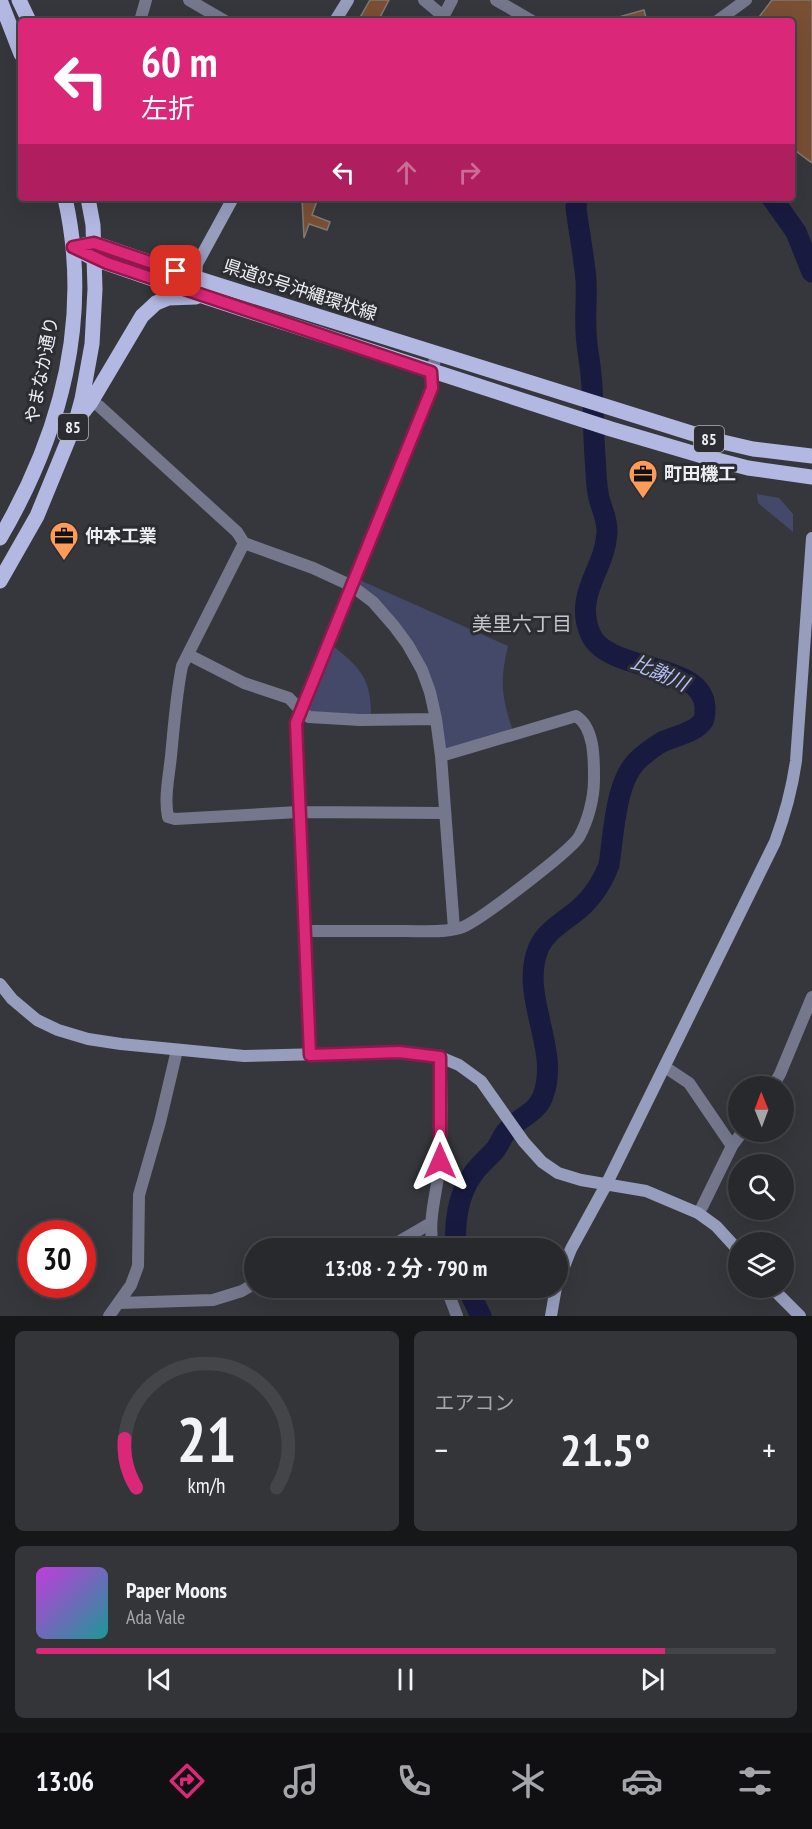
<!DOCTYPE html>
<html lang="ja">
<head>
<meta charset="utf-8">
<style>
  body { margin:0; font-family:"PT Sans Narrow","Noto Sans JP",sans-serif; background:#343539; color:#f1f3f6; height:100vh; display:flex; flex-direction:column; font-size:22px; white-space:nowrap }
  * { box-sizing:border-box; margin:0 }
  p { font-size:20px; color:#a5a6aa }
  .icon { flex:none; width:33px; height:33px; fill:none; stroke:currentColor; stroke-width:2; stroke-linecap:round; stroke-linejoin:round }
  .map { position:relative; height:1316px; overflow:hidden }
  .side { display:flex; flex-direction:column; gap:15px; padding:15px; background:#161719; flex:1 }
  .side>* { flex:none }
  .guide { position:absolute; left:18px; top:18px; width:777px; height:183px; border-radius:6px; box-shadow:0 6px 24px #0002,0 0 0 2px #444549; background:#db2777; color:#fff; overflow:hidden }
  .needle { width:39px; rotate:359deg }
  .tools { position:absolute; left:728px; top:1076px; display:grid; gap:12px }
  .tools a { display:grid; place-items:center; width:66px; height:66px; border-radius:50%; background:#28292d; box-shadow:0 6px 24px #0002,0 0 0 2px #444549; font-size:30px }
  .speed { position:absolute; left:18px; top:1220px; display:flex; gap:12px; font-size:30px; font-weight:700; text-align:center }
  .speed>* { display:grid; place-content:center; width:78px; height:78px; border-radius:50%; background:#28292d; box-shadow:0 6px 24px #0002,0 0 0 2px #444549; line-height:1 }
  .speed .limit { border:9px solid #d22; background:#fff; color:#111 }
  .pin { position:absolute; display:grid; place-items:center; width:51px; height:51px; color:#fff; margin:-26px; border-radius:12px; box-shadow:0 3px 9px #0006 }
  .me { position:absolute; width:66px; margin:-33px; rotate:0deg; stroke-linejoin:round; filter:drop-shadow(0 0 4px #0008) }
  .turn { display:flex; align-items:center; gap:21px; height:126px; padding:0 24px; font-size:27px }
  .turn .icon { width:78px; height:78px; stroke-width:2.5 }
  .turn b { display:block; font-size:42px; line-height:51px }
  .lanes { display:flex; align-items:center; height:57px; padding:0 24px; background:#0003; justify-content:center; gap:30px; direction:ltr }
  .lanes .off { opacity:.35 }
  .big { font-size:45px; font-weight:700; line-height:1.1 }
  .side .card { flex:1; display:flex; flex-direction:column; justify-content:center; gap:9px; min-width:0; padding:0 21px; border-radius:9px; background:#343539 }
  .side .dial { align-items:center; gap:0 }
  .dial svg { height:156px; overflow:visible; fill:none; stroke:#444549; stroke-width:7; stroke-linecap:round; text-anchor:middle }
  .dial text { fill:#f1f3f6; stroke:none }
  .song { display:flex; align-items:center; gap:18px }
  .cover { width:72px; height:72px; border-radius:9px; background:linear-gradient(135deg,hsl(290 70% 55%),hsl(180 70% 35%)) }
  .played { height:6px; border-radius:3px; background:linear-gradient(90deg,#db2777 85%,#444549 85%) }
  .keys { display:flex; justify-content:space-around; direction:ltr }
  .heat { display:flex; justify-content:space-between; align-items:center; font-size:33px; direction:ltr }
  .side .tiles { flex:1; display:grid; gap:15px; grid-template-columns:1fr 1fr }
  .card:last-child { grid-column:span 2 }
  .trip { position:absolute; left:244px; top:1238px; width:324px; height:60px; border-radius:30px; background:#28292d; box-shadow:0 6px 24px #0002,0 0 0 2px #444549; font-weight:700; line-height:60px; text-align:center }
  .menu { display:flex; height:96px; justify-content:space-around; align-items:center; background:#101012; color:#a5a6aa }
  .menu .icon { width:42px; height:42px }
  .menu .active { color:#db2777 }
  .menu b { font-size:27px; color:#f1f3f6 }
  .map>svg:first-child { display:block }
  .green { fill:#454969 }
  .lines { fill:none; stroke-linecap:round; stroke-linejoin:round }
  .river { stroke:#191a40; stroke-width:21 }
  .building { fill:#7a4f34; stroke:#7f7975; stroke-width:1.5 }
  .street { stroke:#75788d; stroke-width:12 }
  .secondary { stroke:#979dbd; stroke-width:12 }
  .primary { stroke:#b2b8e2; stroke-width:15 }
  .route-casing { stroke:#8e194d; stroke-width:15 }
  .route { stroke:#db2777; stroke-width:10 }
  .labels { text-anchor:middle; stroke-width:6; stroke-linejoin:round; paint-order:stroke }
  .shield { fill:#2c2d32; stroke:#b4b5b9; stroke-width:1.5 }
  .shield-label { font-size:16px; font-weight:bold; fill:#eeeff3 }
  .street-label { font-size:18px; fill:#eeeff3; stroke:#2c2d32 }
  .poi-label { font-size:18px; font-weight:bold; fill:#eeeff3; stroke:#2c2d32; text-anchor:start }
  .neighbourhood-label { font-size:20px; fill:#c5c7cd; stroke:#2c2d32 }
  .water-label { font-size:20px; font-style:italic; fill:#b6bef7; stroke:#2c2d32 }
</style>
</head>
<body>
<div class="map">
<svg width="812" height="1316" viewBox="0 0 812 1316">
  <rect width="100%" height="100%" fill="#36373c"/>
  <path class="green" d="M757,494L779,498L793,514V532L758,503Z
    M355,578L508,646C499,683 502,699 514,734L441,756L436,719L408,645L352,586Z
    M329,643C361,668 372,678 371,720L302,712Z"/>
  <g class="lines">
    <path class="river" d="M772,198L796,232L812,272
      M456,1248C454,1223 458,1194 473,1174C479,1165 488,1158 495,1150C500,1144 502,1136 507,1131C518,1118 537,1113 543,1096C561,1048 518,995 539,947C547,930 565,921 579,909C593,897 602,883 609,865C614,833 615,779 640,758C647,752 655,746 662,742C674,736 695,733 703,721C705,718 705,712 705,708C704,660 606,674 590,633C574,593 605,570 607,533C608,518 600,507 598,493C596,482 596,469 595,457C593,430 594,402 591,375C590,360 586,345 586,330C585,313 587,297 586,280C584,256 579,232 576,208L577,198
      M467,1287L481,1316"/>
  </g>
  <path class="building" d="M370,0H389L378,21H358Z
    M772,0H812V163L792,148V21H756Z
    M644,10L647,21H615V18Z
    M302,198H318L312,215L330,222L327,230L309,224L304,238Z"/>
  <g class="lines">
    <path class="street" d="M189,0L225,21
      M424,0L443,16
      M496,0L532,21
      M140,21L146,0
      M441,21L452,0
      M717,21L746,0
      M91,402L99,406L237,532L244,543L313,568L352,586L373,602L394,626L408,645L422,670L430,692L436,719L441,756L454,929
      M244,543L182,666C176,696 174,726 171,756C169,776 164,798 168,817L175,819L298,812L445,813
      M189,655L244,683L289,698L302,712L309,717L360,720L436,719
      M304,931C338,931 371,931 405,931C422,931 443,933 460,928C476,924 570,851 579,837C588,821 594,798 594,780C594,760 595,728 576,716L441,756
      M310,1055L296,724L432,388L431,372L437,354
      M665,1067L689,1083L732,1146
      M773,1086L780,1074L812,997
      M698,1213L702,1207L732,1146L743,1131
      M388,1248L431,1223
      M433,1248C427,1217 438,1191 440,1160C442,1129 442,1088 440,1057
      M446,1287L457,1316
      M119,1303L213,1300L242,1291L255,1283
      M109,1316L131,1285L138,1266L139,1195L160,1122L177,1050"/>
    <path class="secondary" d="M335,21L348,0
      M196,278L197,264L233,198
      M0,984L12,999L37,1020L58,1030L88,1039L121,1044L244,1056L399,1052L440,1057L459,1065L481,1081L524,1142L542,1162L558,1173L581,1180L646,1191L698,1213L716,1226L738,1250
      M558,1282L571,1249L606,1185L775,842C785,815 792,789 796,761L812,538
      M771,1287L800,1316
      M551,1316L556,1287"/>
    <path class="primary" d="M0,0L21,54
      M19,0L29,21
      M73,247L94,259L205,297L611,429L706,457L748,468L812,477
      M73,247L94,243L196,278L710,439L753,449L812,456
      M80,416L91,402L142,316L156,303L168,298L196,297
      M0,538C61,434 92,318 65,198
      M0,581L37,516L76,421L82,399L92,344L95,289L93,225L88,198"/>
  </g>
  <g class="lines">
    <g class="route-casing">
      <path id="route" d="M176,271L94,243L73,247L107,263L431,372L432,388L296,723L310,1055L399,1052L440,1057V1161"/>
    </g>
    <use href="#route" class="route"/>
  </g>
  <defs>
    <g id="office-pin" transform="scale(1.5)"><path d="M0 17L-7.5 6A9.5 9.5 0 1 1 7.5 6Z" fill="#fe9b59" stroke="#2c2d32"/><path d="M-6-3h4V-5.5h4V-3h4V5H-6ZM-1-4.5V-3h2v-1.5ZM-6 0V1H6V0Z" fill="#111"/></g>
  </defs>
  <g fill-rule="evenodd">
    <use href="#office-pin" x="643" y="474"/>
    <use href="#office-pin" x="64" y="536"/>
  </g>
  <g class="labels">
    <g class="shield">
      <rect x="58" y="414" width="30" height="26" rx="4.5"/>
      <rect x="694" y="426" width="30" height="26" rx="4.5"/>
    </g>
    <g class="shield-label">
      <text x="73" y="433">85</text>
      <text x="709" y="445">85</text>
    </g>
    <g class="street-label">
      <text transform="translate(300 290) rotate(18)" y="6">県道85号沖縄環状線</text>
      <text transform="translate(42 370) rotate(-79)" y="6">やまなか通り</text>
    </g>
    <g class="poi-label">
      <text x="664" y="480">町田機工</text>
      <text x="85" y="542">仲本工業</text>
    </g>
    <g class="neighbourhood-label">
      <text x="522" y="631">美里六丁目</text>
    </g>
    <g class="water-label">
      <text transform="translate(660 673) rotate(24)" y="7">比謝川</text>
    </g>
  </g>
</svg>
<div class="tools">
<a><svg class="needle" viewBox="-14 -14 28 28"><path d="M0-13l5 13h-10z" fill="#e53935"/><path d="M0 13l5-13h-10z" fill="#a5a6aa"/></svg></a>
<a><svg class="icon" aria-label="search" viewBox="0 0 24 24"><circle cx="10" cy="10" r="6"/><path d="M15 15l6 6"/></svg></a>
<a><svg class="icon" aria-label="layers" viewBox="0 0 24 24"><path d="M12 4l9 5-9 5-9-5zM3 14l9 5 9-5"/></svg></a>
</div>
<div class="speed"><div class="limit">30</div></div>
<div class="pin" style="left:176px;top:271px;background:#d93025"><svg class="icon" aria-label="arrive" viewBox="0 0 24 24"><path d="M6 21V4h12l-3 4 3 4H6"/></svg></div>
<svg class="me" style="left:440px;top:1161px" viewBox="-20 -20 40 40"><path d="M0-17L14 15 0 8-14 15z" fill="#db2777" stroke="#fff" stroke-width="4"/></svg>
<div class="trip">13:08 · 2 分 · 790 m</div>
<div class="guide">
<div class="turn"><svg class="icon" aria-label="left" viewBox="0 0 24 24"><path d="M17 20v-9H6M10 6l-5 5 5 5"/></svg><div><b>60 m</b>左折</div></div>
<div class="lanes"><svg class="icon" aria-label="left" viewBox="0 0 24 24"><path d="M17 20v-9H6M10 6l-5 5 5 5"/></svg><svg class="icon off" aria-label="ahead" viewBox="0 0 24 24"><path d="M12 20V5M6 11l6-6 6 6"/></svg><svg class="icon off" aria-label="right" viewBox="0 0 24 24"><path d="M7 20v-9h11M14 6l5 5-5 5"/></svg></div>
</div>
</div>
<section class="side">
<div class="tiles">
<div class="card dial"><svg viewBox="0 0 100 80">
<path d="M14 69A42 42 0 1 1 86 69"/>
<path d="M14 69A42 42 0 0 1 8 44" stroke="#db2777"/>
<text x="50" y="56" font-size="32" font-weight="700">21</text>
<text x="50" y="72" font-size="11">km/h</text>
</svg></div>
<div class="card"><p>エアコン</p>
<div class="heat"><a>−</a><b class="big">21.5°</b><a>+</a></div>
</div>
<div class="card">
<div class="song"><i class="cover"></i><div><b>Paper Moons</b><p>Ada Vale</p></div></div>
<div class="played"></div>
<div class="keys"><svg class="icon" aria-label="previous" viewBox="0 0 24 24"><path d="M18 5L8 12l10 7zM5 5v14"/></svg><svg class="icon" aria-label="pause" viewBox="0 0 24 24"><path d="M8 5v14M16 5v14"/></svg><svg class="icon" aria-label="next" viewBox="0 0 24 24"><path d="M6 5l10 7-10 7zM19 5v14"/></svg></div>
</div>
</div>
</section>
<nav class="menu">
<b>13:06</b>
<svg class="icon active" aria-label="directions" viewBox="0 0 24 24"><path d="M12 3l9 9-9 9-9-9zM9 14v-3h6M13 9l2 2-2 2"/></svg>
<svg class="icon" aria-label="music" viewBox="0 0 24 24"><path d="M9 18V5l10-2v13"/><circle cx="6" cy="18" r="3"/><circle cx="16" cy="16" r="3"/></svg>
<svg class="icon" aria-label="phone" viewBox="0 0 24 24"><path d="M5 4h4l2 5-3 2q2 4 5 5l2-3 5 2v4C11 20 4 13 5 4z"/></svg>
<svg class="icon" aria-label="climate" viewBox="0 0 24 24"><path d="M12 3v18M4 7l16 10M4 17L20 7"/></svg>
<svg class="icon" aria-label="car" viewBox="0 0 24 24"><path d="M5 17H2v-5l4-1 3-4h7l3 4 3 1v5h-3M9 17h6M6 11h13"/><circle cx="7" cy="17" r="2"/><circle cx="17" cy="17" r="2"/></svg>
<svg class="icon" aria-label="filters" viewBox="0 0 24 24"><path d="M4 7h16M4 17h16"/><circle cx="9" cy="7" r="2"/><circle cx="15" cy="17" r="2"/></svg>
</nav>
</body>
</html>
